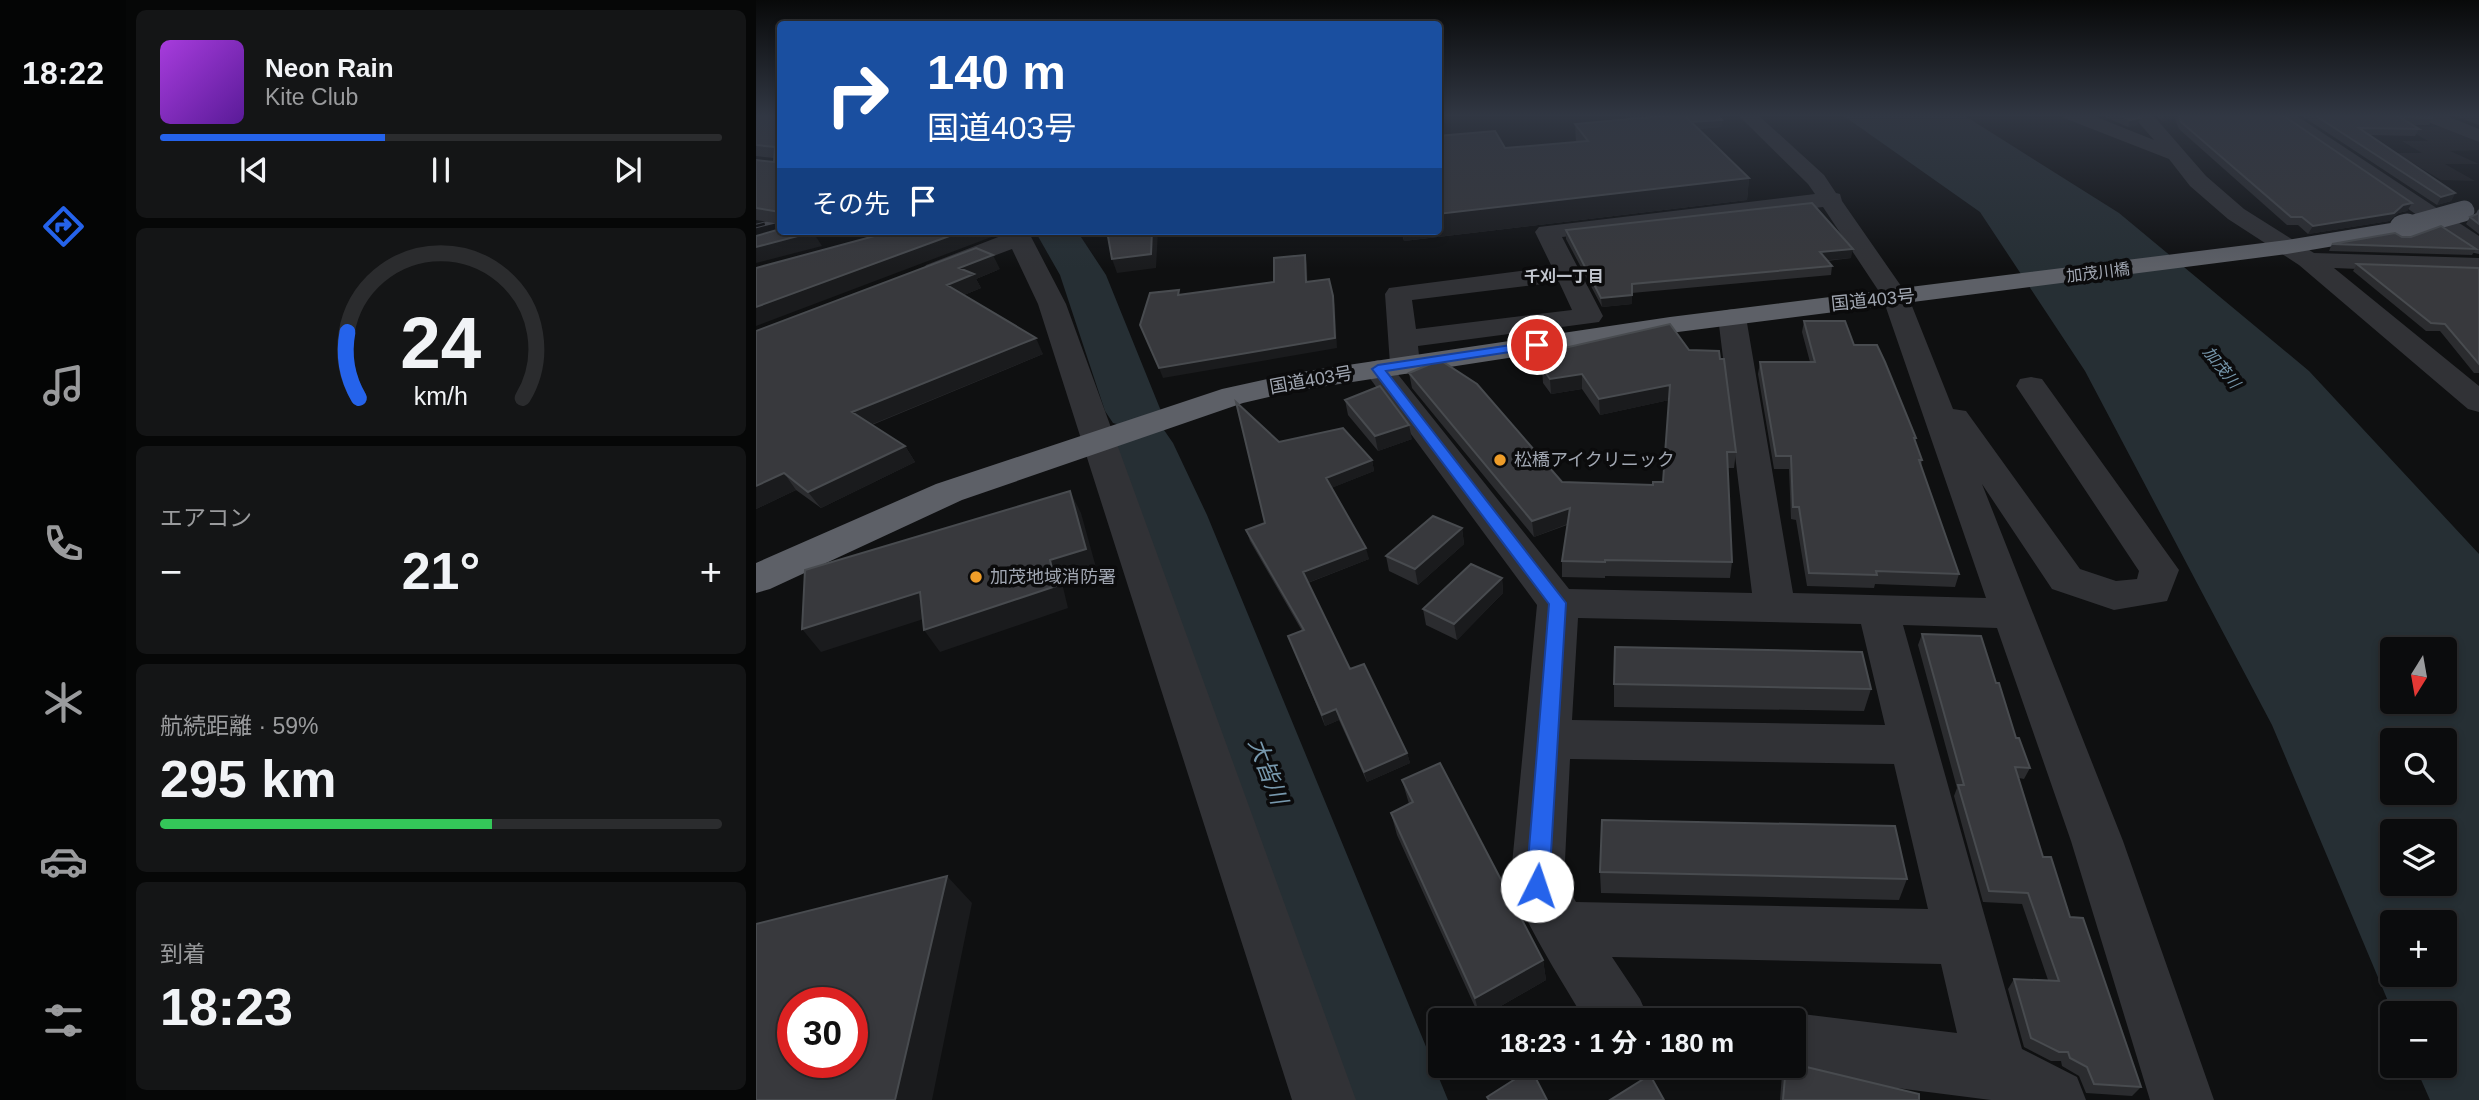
<!DOCTYPE html>
<html lang="ja">
<head>
<meta charset="utf-8">
<style>
  body { margin:0; font-family:Arial,"Noto Sans JP",sans-serif; background:#141516; color:#f1f3f6; height:100vh; display:flex; flex-direction:column; font-size:26px; white-space:nowrap }
  * { box-sizing:border-box; margin:0 }
  p { font-size:23px; color:#9a9b9d }
  .icon { flex:none; width:38px; height:38px; fill:none; stroke:currentColor; stroke-width:2; stroke-linecap:round; stroke-linejoin:round }
  .map { position:relative; flex:1; overflow:hidden }
  .panel { display:flex; flex-direction:column; gap:10px; padding:10px; background:#060707; width:630px }
  .panel>* { flex:none }
  .hud { position:absolute; left:21px; top:21px; width:665px; height:214px; border-radius:7px; box-shadow:0 4px 10px #0003,0 0 0 2px #2b2c2e; background:#1a4fa0; color:#fff; overflow:hidden }
  .needle { width:46px; rotate:191deg }
  .tools { position:absolute; left:1624px; top:637px; display:grid; gap:14px }
  .tools a { display:grid; place-items:center; width:77px; height:77px; border-radius:7px; background:#0b0c0d; box-shadow:0 4px 10px #0003,0 0 0 2px #2b2c2e; font-size:35px }
  .speed { position:absolute; left:21px; top:987px; display:flex; gap:14px; font-size:35px; font-weight:700; text-align:center }
  .speed>* { display:grid; place-content:center; width:91px; height:91px; border-radius:50%; background:#0b0c0d; box-shadow:0 4px 10px #0003,0 0 0 2px #2b2c2e; line-height:1 }
  .speed .limit { border:10px solid #d22; background:#fff; color:#111 }
  .pin { position:absolute; display:grid; place-items:center; width:60px; height:60px; color:#fff; margin:-30px; border:4px solid #fff; border-radius:50%; box-shadow:0 2px 7px #0007 }
  .me { position:absolute; width:77px; margin:-38px; rotate:4deg; stroke-linejoin:round; filter:drop-shadow(0 0 5px #0008) }
  .turn { display:flex; align-items:center; gap:24px; height:147px; padding:0 35px; font-size:32px }
  .turn .icon { width:91px; height:91px; stroke-width:2.5 }
  .turn b { display:block; font-size:49px; line-height:60px }
  .then { display:flex; align-items:center; height:66px; padding:0 35px; background:#0003; gap:14px; font-size:26px }
  .big { font-size:52px; font-weight:700; line-height:1.1 }
  .panel .card { flex:1; display:flex; flex-direction:column; justify-content:center; gap:10px; min-width:0; padding:0 24px; border-radius:10px; background:#141516 }
  .panel .dial { align-items:center; gap:0 }
  .dial svg { height:182px; overflow:visible; fill:none; stroke:#2b2c2e; stroke-width:7; stroke-linecap:round; text-anchor:middle }
  .dial text { fill:#f1f3f6; stroke:none }
  .song { display:flex; align-items:center; gap:21px }
  .cover { width:84px; height:84px; border-radius:10px; background:linear-gradient(135deg,hsl(280 70% 55%),hsl(270 70% 35%)) }
  .played { height:7px; border-radius:4px; background:linear-gradient(90deg,#2563eb 40%,#2b2c2e 40%) }
  .keys { display:flex; justify-content:space-around; direction:ltr }
  .heat { display:flex; justify-content:space-between; align-items:center; font-size:38px; direction:ltr }
  .charge { height:10px; border-radius:5px; background:linear-gradient(90deg,#34c759 59%,#2b2c2e 0) }
  .trip { position:absolute; left:672px; top:1008px; width:378px; height:70px; border-radius:7px; background:#0b0c0d; box-shadow:0 4px 10px #0003,0 0 0 2px #2b2c2e; font-weight:700; line-height:70px; text-align:center }
  main { display:flex; flex:1; min-height:0 }
  .menu { display:flex; flex-direction:column; width:126px; justify-content:space-around; align-items:center; background:#040505; color:#9a9b9d }
  .menu .icon { width:49px; height:49px }
  .menu .current { color:#2563eb }
  .menu b { font-size:32px; color:#f1f3f6 }
  .map>svg:first-child { display:block }
  .built { fill:#1c1c1e }
  .water { fill:#262f34; fill-rule:evenodd }
  .lines { fill:none; stroke-linecap:round; stroke-linejoin:round }
  .river { fill:#262f34; fill-rule:evenodd }
  .minor { fill:#313236; fill-rule:evenodd }
  .highway { fill:#5d6067; fill-rule:evenodd }
  .rail-casing { stroke:#44464b; stroke-width:4.5 }
  .rail { stroke:#0b0b0c; stroke-width:2.5; stroke-dasharray:9; stroke-linecap:butt }
  .highway-bridge-far1 { stroke:#5d6067; stroke-width:21 }
  .highway-bridge { stroke:#5d6067; stroke-width:27 }
  .wall { fill:#2b2c2f }
  .shaded-wall { fill:#1a1b1d }
  .building { fill:#38393d; stroke:#484b4f; stroke-width:2; fill-rule:evenodd }
  .route { fill:#2563eb; stroke:#184099; stroke-width:2 }
  .poi-dot { fill:#ef9d29; stroke:#0b0b0c; stroke-width:2.5 }
  .labels { text-anchor:middle; stroke-width:7; stroke-linejoin:round; paint-order:stroke }
  .far-street-label { font-size:16px; fill:#a1a7b2; stroke:#0b0b0c }
  .far-neighbourhood-label { font-size:16px; font-weight:bold; fill:#c2c6ce; stroke:#0b0b0c }
  .far-water-label { font-size:16px; font-style:italic; fill:#7798ad; stroke:#0b0b0c }
  .street-label { font-size:18px; fill:#a1a7b2; stroke:#0b0b0c }
  .poi-label { font-size:18px; fill:#a1a7b2; stroke:#0b0b0c; text-anchor:start }
  .near-water-label { font-size:23px; font-style:italic; fill:#7798ad; stroke:#0b0b0c }
</style>
</head>
<body>
<main>
<nav class="menu">
<b>18:22</b>
<svg class="icon current" aria-label="directions" viewBox="0 0 24 24"><path d="M12 3l9 9-9 9-9-9zM9 14v-3h6M13 9l2 2-2 2"/></svg>
<svg class="icon" aria-label="music" viewBox="0 0 24 24"><path d="M9 18V5l10-2v13"/><circle cx="6" cy="18" r="3"/><circle cx="16" cy="16" r="3"/></svg>
<svg class="icon" aria-label="phone" viewBox="0 0 24 24"><path d="M5 4h4l2 5-3 2q2 4 5 5l2-3 5 2v4C11 20 4 13 5 4z"/></svg>
<svg class="icon" aria-label="climate" viewBox="0 0 24 24"><path d="M12 3v18M4 7l16 10M4 17L20 7"/></svg>
<svg class="icon" aria-label="car" viewBox="0 0 24 24"><path d="M5 17H2v-5l4-1 3-4h7l3 4 3 1v5h-3M9 17h6M6 11h13"/><circle cx="7" cy="17" r="2"/><circle cx="17" cy="17" r="2"/></svg>
<svg class="icon" aria-label="filters" viewBox="0 0 24 24"><path d="M4 7h16M4 17h16"/><circle cx="9" cy="7" r="2"/><circle cx="15" cy="17" r="2"/></svg>
</nav>
<section class="panel">
<div class="card">
<div class="song"><i class="cover"></i><div><b>Neon Rain</b><p>Kite Club</p></div></div>
<div class="played"></div>
<div class="keys"><svg class="icon" aria-label="previous" viewBox="0 0 24 24"><path d="M18 5L8 12l10 7zM5 5v14"/></svg><svg class="icon" aria-label="pause" viewBox="0 0 24 24"><path d="M8 5v14M16 5v14"/></svg><svg class="icon" aria-label="next" viewBox="0 0 24 24"><path d="M6 5l10 7-10 7zM19 5v14"/></svg></div>
</div>
<div class="card dial"><svg viewBox="0 0 100 80">
<path d="M14 69A42 42 0 1 1 86 69"/>
<path d="M14 69A42 42 0 0 1 9 40" stroke="#2563eb"/>
<text x="50" y="56" font-size="32" font-weight="700">24</text>
<text x="50" y="72" font-size="11">km/h</text>
</svg></div>
<div class="card"><p>エアコン</p>
<div class="heat"><a>−</a><b class="big">21°</b><a>+</a></div>
</div>
<div class="card"><p>航続距離 · 59%</p><b class="big">295 km</b><div class="charge"></div></div>
<div class="card"><p>到着</p><b class="big">18:23</b></div>
</section>
<div class="map">
<svg width="1723" height="1100" viewBox="0 0 1723 1100">
  <rect width="100%" height="100%" fill="#0f1011"/>
  <path class="built" d="M1646,126L1695,127L1723,142V150L1694,151L1723,164H1689L1719,181L1685,180L1640,153H1666L1646,141H1672Z"/>
  <path class="water" d="M1085,114H1206L1363,213L1553,371L1723,554V1100H1674L1659,1066H1689V1013H1637L1516,725L1329,371L1224,212ZM1636,649H1689V702H1636ZM1636,740H1689V793H1636ZM1636,831H1689V884H1636ZM1636,922H1689V975H1636Z"/>
  <g class="lines">
    <path class="river" d="M279,231H321L350,275L405,411L397,423L388,425L408,430L417,443L451,515L692,1100H580L385,515L357,443L366,430L376,428L357,423L349,411L304,275Z"/>
    <path class="minor" d="M981,114H1001L1068,175L1080,193L1084,194L1086,201L1152,296L1197,409L1210,411L1324,569L1360,581L1381,579L1383,571L1260,386L1264,379L1275,377L1286,379L1423,570L1411,601L1358,610L1296,589L1226,484L1367,841L1458,1100H1394L1315,841L1241,628L1147,625L1266,1049L1321,1077L1330,1100H1235L1038,1075L1017,1066H1038V1020H1022L1038,1013L1201,1033L1185,964L856,957L884,999L893,1020H829C802,976 775,932 754,885L781,605L607,369L611,363L622,360L634,364L629,294L633,288L796,267L779,232L783,227L1059,194L1052,184ZM1067,207L1126,296L1230,598L1037,593L990,317L986,311L976,309L966,311L962,317L996,593L813,589L640,372L649,374L660,371L664,365L662,346L843,322L847,316L806,237ZM803,282L816,310L660,329L656,300ZM822,618L1105,624L1129,725L816,720ZM814,759L1138,764L1172,909L820,902L808,881Z
      M1306,114H1333L1398,140L1375,114H1396L1450,176L1488,209L1558,253L1723,258V274L1578,268L1723,386V412L1712,409L1543,265L1472,219L1434,186L1413,159L1308,118Z
      M1516,114H1538L1723,236V254L1714,252Z
      M1660,114H1686L1723,129V142L1662,118Z
      M248,231H272L310,304L600,1100H536L282,304L256,249L179,278L170,275L166,270L170,265L250,234Z"/>
    <path class="highway" d="M1647,221L1655,223L1659,228L1655,233L1531,254L914,333L538,391L487,403L206,500L14,589L0,593V563L180,484L466,389L538,373L914,317L1531,240Z"/>
    <g class="rail-casing">
      <path id="rail" d="M0,226L24,220"/>
    </g>
    <use href="#rail" class="rail"/>
    <path class="highway-bridge-far1" d="M1647,228L1708,211"/>
    <path class="highway-bridge" d="M1647,228L1651,227"/>
  </g>
  <path class="wall" d="M0,114H24V224L0,220V160L18,162V158L0,156Z
    M863,114H961L966,120L965,127L942,129L993,178L991,200L648,241L645,231H682L749,148L820,142L819,124L878,119Z
    M1342,114H1380L1384,118L1381,125L1372,127Z
    M1399,114H1525L1656,203L1651,211L1642,213L1633,221L1552,234L1542,225H1531L1423,129L1419,119L1406,121Z
    M1543,114H1668L1677,118L1673,125H1656L1663,129L1659,136L1614,135L1699,193L1695,201L1681,205Z
    M1694,114H1723V125Z
    M1723,210V234L1710,224L1714,217L1721,214Z
    M810,230L1095,258L1071,261L1076,266L1075,275L876,293V304L846,307L810,239Z
    M1646,237L1720,249L1716,255L1573,251L1576,244Z
    M1601,264L1723,268V373H1718L1684,331H1670L1597,271Z
    M244,269L220,279L225,288L208,295L287,354L116,425L149,446L159,462L65,508L40,490L0,509V331Z
    M1048,321L1098,345L1160,438L1159,441L1166,460L1165,466L1203,574L1199,587L1119,584L1118,588L1051,586L1040,520L1035,519L1033,469H1018L1002,374L1004,362H1054L1046,332Z
    M914,324L980,452L978,468H971L976,562L974,578L849,576V578L806,577V561L811,525L778,537L656,388L653,373L806,482L897,485L907,482L913,400L844,415L826,389L795,394L787,383L786,368Z
    M589,400L656,439L622,451L592,415Z
    M523,442L616,460L618,471L575,488L613,559L552,583L594,669L651,753L654,763L611,782L583,720L569,726L532,636L546,631L494,541L490,530L509,523Z
    M706,528L708,544L662,585L633,571L630,556Z
    M746,578L747,593L701,640L670,625L667,609Z
    M1166,634L1240,683L1260,738L1274,768L1268,779L1263,778L1287,857L1314,917L1385,1087L1376,1096L1330,1093L1323,1076L1306,1066L1305,1061H1295L1268,1047L1252,989L1258,979L1292,980L1266,904L1227,902L1198,796L1201,788L1162,645Z
    M858,684L1115,689L1108,711L858,707Z
    M646,780L787,960L790,980L724,1018L641,835L635,813L653,804Z
    M844,872L1151,879L1143,900L845,893Z
    M1029,1066H1038L1163,1100H1024L1026,1074Z"/>
  <path class="shaded-wall" d="M1408,114H1420L1419,119L1406,121Z
    M1384,118L1381,125L1372,127L1374,120Z
    M966,120L965,127L918,130V123Z
    M993,178L991,200L648,241L646,231H682V214Z
    M1699,193L1695,201L1681,205L1685,197Z
    M1656,203L1651,211L1642,213L1633,221L1552,234L1557,226Z
    M207,231H247L246,233L0,326V307Z
    M396,231H404H402L400,268L361,273L356,259Z
    M57,232L66,246L0,263V247Z
    M1097,249L1095,258L1063,261L1064,252Z
    M237,255L244,269L220,279L225,288L198,299L191,285L203,268Z
    M549,255L551,264L552,291L550,282Z
    M573,279L579,306L581,348L407,378L403,368Z
    M876,295V304L846,307L845,298Z
    M280,338L287,354L107,428L96,412Z
    M826,374V389L795,394L794,379Z
    M914,385L913,400L844,415L843,399Z
    M653,425L656,439L622,451L619,436Z
    M149,446L159,462L65,508L52,492Z
    M616,460L618,471L573,489L570,478Z
    M28,473L40,490L0,509V486Z
    M314,491L325,513L341,571L306,583L312,608L184,652L168,630Z
    M814,508V523L778,537L776,521Z
    M706,528L708,544L662,585L659,569Z
    M610,548L613,559L551,583L547,572Z
    M746,578L747,593L701,640L698,624Z
    M164,592L180,615L65,652L46,629Z
    M580,709L583,720L569,726L566,715Z
    M651,753L654,763L611,782L608,772Z
    M191,876L216,903L176,1100H139Z
    M787,960L790,980L724,1018L719,998Z"/>
  <path class="building" d="M0,114H24V212L0,208V160L18,162L19,147L0,145Z
    M888,114H925L897,117Z
    M927,114L993,178L682,214V136L739,131L749,148L832,141L819,124Z
    M927,114H961L966,120L935,122Z
    M1361,114H1380L1384,118L1374,120Z
    M1422,114H1525L1656,203L1647,205L1638,213L1557,226L1546,217H1535L1425,122Z
    M1557,114H1668L1677,118L1644,117L1663,129L1603,128L1699,193L1685,197Z
    M1056,203L1097,249L1064,252L1076,266L876,284V295L845,298L810,230Z
    M1723,210V224L1714,217L1721,214Z
    M1685,226L1720,249L1576,244L1639,233L1646,237H1655Z
    M24,229V231H57V232L0,247V236Z
    M137,231H207L0,307V268Z
    M351,231H396L395,254L356,259Z
    M220,248L237,255L203,268L218,274L191,285L280,338L96,412L149,446L52,492L28,473L0,486V331Z
    M549,255L550,282L573,279L577,296L579,338L403,368L384,325L394,293L423,290L422,295L518,282V258Z
    M1601,264L1723,268V364L1689,324L1675,323Z
    M1048,321H1089L1098,345H1121L1129,362L1160,438H1158L1166,460H1163L1203,574L1120,571L1121,575L1053,573L1043,507H1037L1035,456H1020L1004,362H1059Z
    M914,324L933,350L963,351L964,359H968L980,452H971L976,562L849,560V562L806,561L814,508L776,521L653,373L684,360L721,384L806,482L897,485V482H907L914,385L843,399L826,374L794,379L786,368V353Z
    M624,386L653,425L619,436L589,400Z
    M480,402L523,442L587,428L616,460L570,478L610,548L547,572L594,669L608,664L651,753L608,772L580,709L566,715L532,636L548,630L490,530L509,523Z
    M314,491L330,549L294,560L300,586L168,630L164,592L46,629L49,570Z
    M677,516L706,528L659,569L630,556Z
    M715,564L746,578L698,624L667,609Z
    M1166,634L1225,636L1240,683H1243L1260,738H1263L1274,768L1259,767L1287,857H1295L1314,917L1327,918L1385,1087L1338,1084L1331,1067L1314,1058L1312,1052H1303L1275,1038L1258,979L1303,981L1272,893L1233,891L1202,785H1208Z
    M859,647L1106,652L1115,689L858,684Z
    M684,763L787,960L719,998L635,813L657,802L646,780Z
    M846,820L1139,826L1151,879L844,872Z
    M191,876L139,1100H0V924ZM37,1003H96V1062H37Z
    M1038,1064L1163,1094V1100H1027L1030,1066H1038Z
    M775,1069L791,1100H733L731,1097Z
    M894,1075L908,1100H854Z"/>
  <linearGradient id="sky" x2="0" y2="1"><stop stop-color="#080909"/><stop offset="0.43" stop-color="#313743"/><stop offset="1" stop-color="#313743" stop-opacity="0"/></linearGradient>
  <rect width="1723" height="268" fill="url(#sky)"/>
  <path class="route" d="M781,341L786,342V347L630,371L810,603L793,886L789,893L781,896L773,893L770,886L793,604L616,369L622,365Z"/>
  <g class="poi-dot">
    <circle cx="744" cy="460" r="7"/>
    <circle cx="220" cy="577" r="7"/>
  </g>
  <g class="labels">
    <g class="far-street-label">
      <text transform="translate(1342 272) rotate(-7)" y="6">加茂川橋</text>
    </g>
    <g class="far-neighbourhood-label">
      <text x="808" y="282">千刈一丁目</text>
    </g>
    <g class="far-water-label">
      <text transform="translate(1466 367) rotate(51)" y="6">加茂川</text>
    </g>
    <g class="street-label">
      <text transform="translate(1117 300) rotate(-6)" y="6">国道403号</text>
      <text transform="translate(555 380) rotate(-10)" y="6">国道403号</text>
    </g>
    <g class="poi-label">
      <text x="758" y="466">松橋アイクリニック</text>
      <text x="234" y="583">加茂地域消防署</text>
    </g>
    <g class="near-water-label">
      <text transform="translate(512 771) rotate(69)" y="8">大皆川</text>
    </g>
  </g>
</svg>
<div class="tools">
<a><svg class="needle" viewBox="-14 -14 28 28"><path d="M0-13l5 13h-10z" fill="#e53935"/><path d="M0 13l5-13h-10z" fill="#9a9b9d"/></svg></a>
<a><svg class="icon" aria-label="search" viewBox="0 0 24 24"><circle cx="10" cy="10" r="6"/><path d="M15 15l6 6"/></svg></a>
<a><svg class="icon" aria-label="layers" viewBox="0 0 24 24"><path d="M12 4l9 5-9 5-9-5zM3 14l9 5 9-5"/></svg></a>
<a>+</a>
<a>−</a>
</div>
<div class="speed"><div class="limit">30</div></div>
<div class="pin" style="left:781px;top:345px;background:#d93025"><svg class="icon" aria-label="arrive" viewBox="0 0 24 24"><path d="M6 21V4h12l-3 4 3 4H6"/></svg></div>
<svg class="me" style="left:781px;top:886px" viewBox="-20 -20 40 40"><circle r="19" fill="#fff"/><path d="M0-13L10 11 0 6-10 11z" fill="#2563eb"/></svg>
<div class="trip">18:23 · 1 分 · 180 m</div>
<div class="hud">
<div class="turn"><svg class="icon" aria-label="right" viewBox="0 0 24 24"><path d="M7 20v-9h11M14 6l5 5-5 5"/></svg><div><b>140 m</b>国道403号</div></div>
<div class="then">その先<svg class="icon" aria-label="arrive" viewBox="0 0 24 24"><path d="M6 21V4h12l-3 4 3 4H6"/></svg></div>
</div>
</div>
</main>
</body>
</html>
